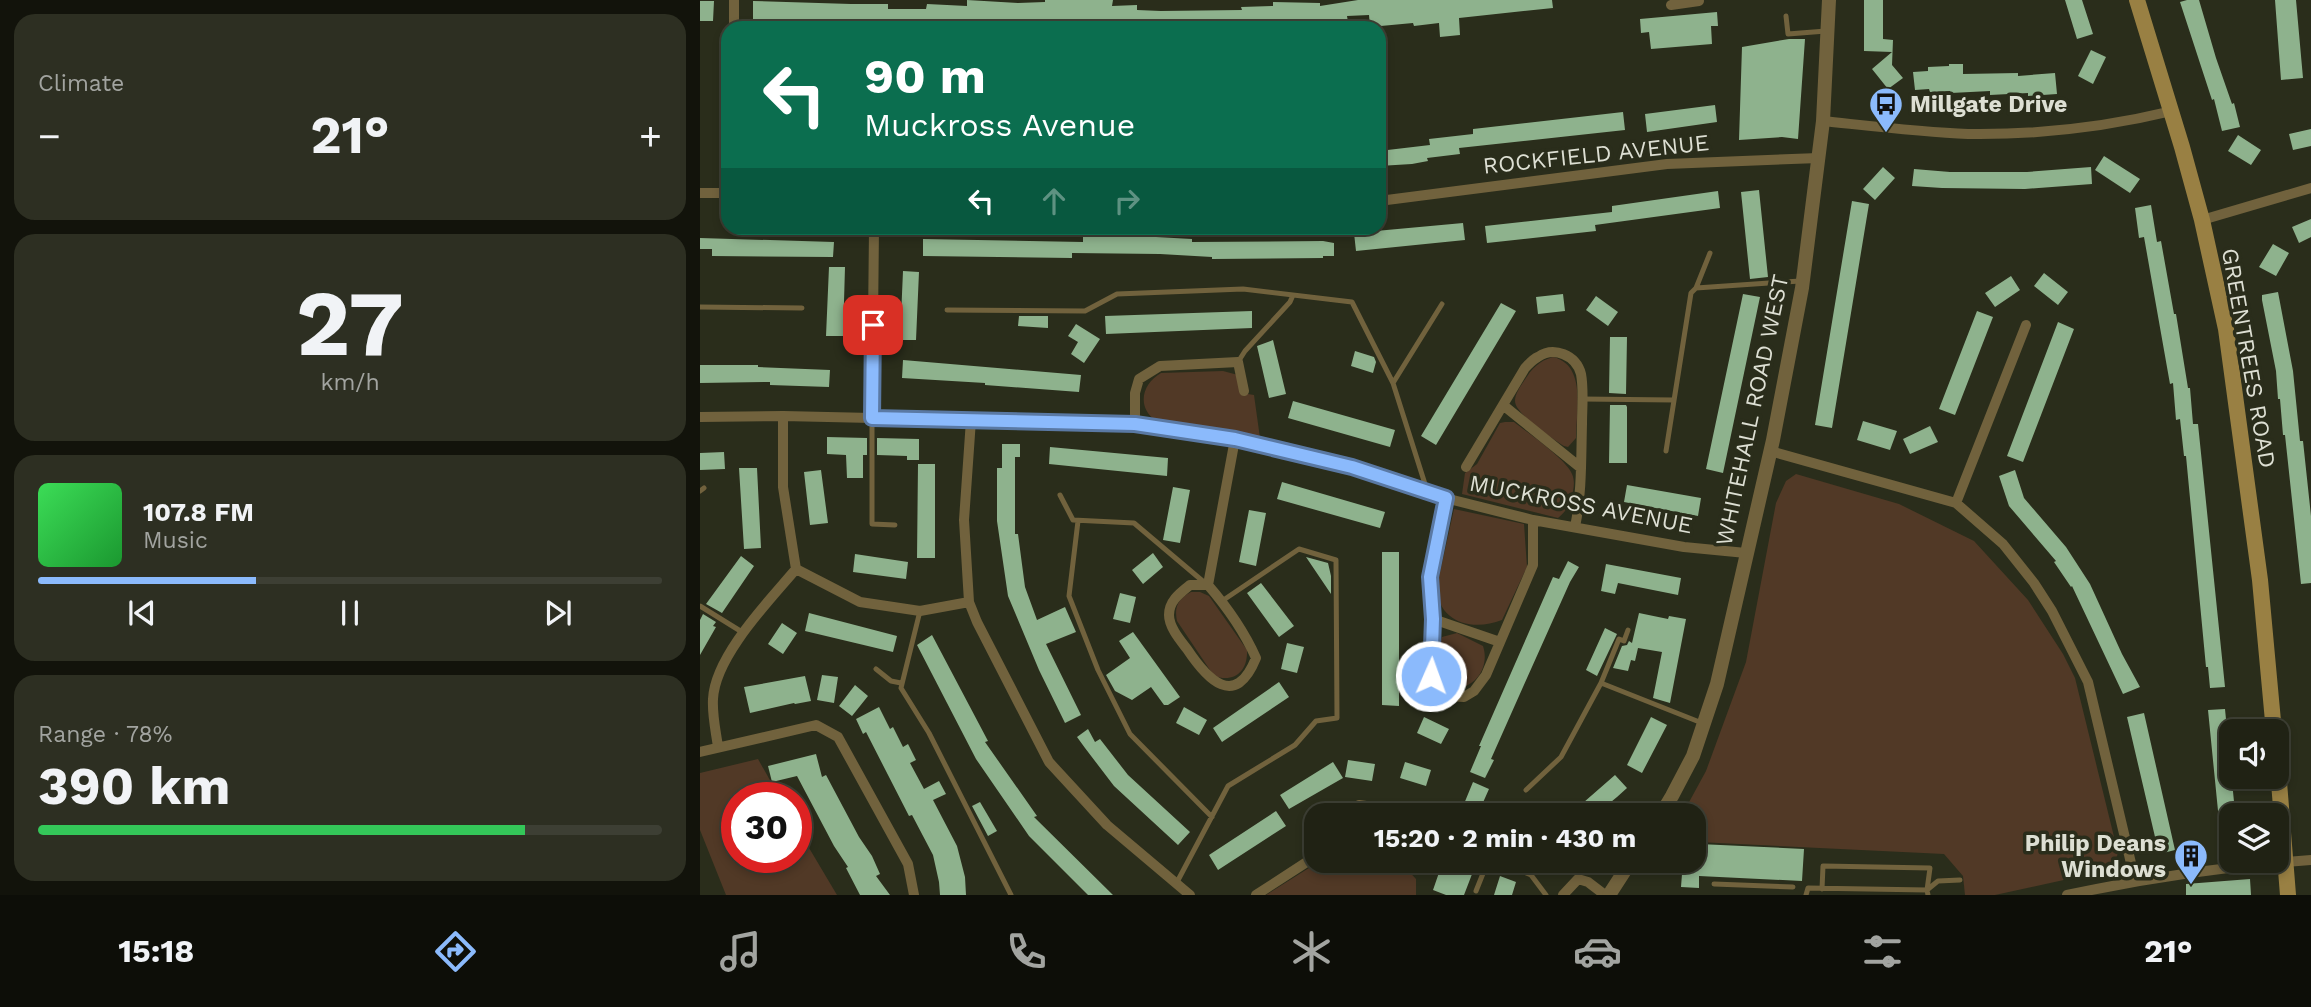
<!DOCTYPE html>
<html lang="en">
<head>
<meta charset="utf-8">
<style>
  body { margin:0; font-family:"Work Sans",sans-serif; background:#2d2f22; color:#f1f3f6; height:100vh; display:flex; flex-direction:column; font-size:26px; white-space:nowrap }
  * { box-sizing:border-box; margin:0 }
  p { font-size:23px; color:#a2a4a0 }
  .icon { flex:none; width:38px; height:38px; fill:none; stroke:currentColor; stroke-width:2; stroke-linecap:round; stroke-linejoin:round }
  .map { position:relative; flex:1; overflow:hidden }
  .drawer { display:flex; flex-direction:column; gap:14px; padding:14px; background:#12130b; width:700px }
  .drawer>* { flex:none }
  .banner { position:absolute; left:21px; top:21px; width:665px; height:214px; border-radius:21px; box-shadow:0 4px 10px #0003,0 0 0 2px #3d3f34; background:#0b6e4f; color:#fff; overflow:hidden }
  .fabs { position:absolute; left:1519px; top:719px; display:grid; gap:14px }
  .fabs a { display:grid; place-items:center; width:70px; height:70px; border-radius:14px; background:#202214; box-shadow:0 4px 10px #0003,0 0 0 2px #3d3f34; font-size:35px }
  .speed { position:absolute; left:21px; top:782px; display:flex; gap:14px; font-size:35px; font-weight:700; text-align:center }
  .speed>* { display:grid; place-content:center; width:91px; height:91px; border-radius:50%; background:#202214; box-shadow:0 4px 10px #0003,0 0 0 2px #3d3f34; line-height:1 }
  .speed .limit { border:10px solid #d22; background:#fff; color:#111 }
  .pin { position:absolute; display:grid; place-items:center; width:60px; height:60px; color:#fff; margin:-30px; border-radius:14px; box-shadow:0 4px 10px #0006 }
  .me { position:absolute; width:77px; margin:-38px; rotate:2deg; stroke-linejoin:round; filter:drop-shadow(0 0 5px #0008) }
  .turn { display:flex; align-items:center; gap:24px; height:147px; padding:0 28px; font-size:32px }
  .turn .icon { width:91px; height:91px; stroke-width:2.5 }
  .turn b { display:block; font-size:49px; line-height:60px }
  .lanes { display:flex; align-items:center; height:66px; padding:0 28px; background:#0003; justify-content:center; gap:35px; direction:ltr }
  .lanes .off { opacity:.35 }
  .big { font-size:52px; font-weight:700; line-height:1.1 }
  .drawer .tile { flex:1; display:flex; flex-direction:column; justify-content:center; gap:10px; min-width:0; padding:0 24px; border-radius:21px; background:#2d2f22 }
  .drawer .dial { align-items:center; gap:0 }
  .dial b { font-size:91px; line-height:1 }
  .song { display:flex; align-items:center; gap:21px }
  .cover { width:84px; height:84px; border-radius:10px; background:linear-gradient(135deg,hsl(130 70% 55%),hsl(130 70% 35%)) }
  .played { height:7px; border-radius:4px; background:linear-gradient(90deg,#8bbafc 35%,#3d3f34 35%) }
  .keys { display:flex; justify-content:space-around; direction:ltr }
  .heat { display:flex; justify-content:space-between; align-items:center; font-size:38px; direction:ltr }
  .charge { height:10px; border-radius:5px; background:linear-gradient(90deg,#34c759 78%,#3d3f34 0) }
  .trip { position:absolute; left:604px; top:803px; width:402px; height:70px; border-radius:21px; background:#202214; box-shadow:0 4px 10px #0003,0 0 0 2px #3d3f34; font-weight:700; line-height:70px; text-align:center }
  .tabs { display:flex; height:112px; justify-content:space-around; align-items:center; background:#0d0e08; color:#a2a4a0 }
  .tabs .icon { width:49px; height:49px }
  .tabs .on { color:#8bbafc }
  .tabs b { font-size:32px; color:#f1f3f6 }
  main { display:flex; flex:1; min-height:0 }
  .map>svg:first-child { display:block }
  .green { fill:#513926 }
  .building { fill:#8eb28d }
  .lines { fill:none; stroke-linecap:round; stroke-linejoin:round }
  .service { stroke:#71623d; stroke-width:5 }
  .minor { stroke:#71623d; stroke-width:10 }
  .tertiary { stroke:#71623d; stroke-width:14 }
  .secondary { stroke:#998043; stroke-width:16 }
  .route-casing { stroke:#5a79a4; stroke-width:18 }
  .route { stroke:#8bbafc; stroke-width:12 }
  .labels { text-anchor:middle; stroke-width:7; stroke-linejoin:round; paint-order:stroke }
  .poi-label { font-size:23px; font-weight:bold; fill:#dddfd3; stroke:#2a2d1b; text-anchor:start }
  .street-label { font-size:23px; fill:#dddfd3; stroke:#2a2d1b }
</style>
</head>
<body>
<main>
<section class="drawer">
<div class="tile"><p>Climate</p>
<div class="heat"><a>−</a><b class="big">21°</b><a>+</a></div>
</div>
<div class="tile dial"><b>27</b><p>km/h</p></div>
<div class="tile">
<div class="song"><i class="cover"></i><div><b>107.8 FM</b><p>Music</p></div></div>
<div class="played"></div>
<div class="keys"><svg class="icon" aria-label="previous" viewBox="0 0 24 24"><path d="M18 5L8 12l10 7zM5 5v14"/></svg><svg class="icon" aria-label="pause" viewBox="0 0 24 24"><path d="M8 5v14M16 5v14"/></svg><svg class="icon" aria-label="next" viewBox="0 0 24 24"><path d="M6 5l10 7-10 7zM19 5v14"/></svg></div>
</div>
<div class="tile"><p>Range · 78%</p><b class="big">390 km</b><div class="charge"></div></div>
</section>
<div class="map">
<svg width="1611" height="895" viewBox="0 0 1611 895">
  <rect width="100%" height="100%" fill="#2a2d1b"/>
  <path class="green" d="M853,357C887,365 876,412 876,438L868,447L864,446C852,438 815,414 815,401C815,394 820,387 824,381C832,368 839,361 853,357Z
    M523,371L538,375L542,393L554,395L560,438L455,420C436,406 443,383 461,373Z
    M805,422H814C828,433 866,459 872,474C875,481 874,488 872,495C870,506 866,511 858,518L762,494L765,473L777,464L800,423Z
    M1096,474L1199,504L1274,541L1328,600L1363,654L1375,678L1418,853L1414,865L1409,870L1295,895H1265L1263,876L1244,854L998,842L996,854H994V816L982,815L1006,771L1046,662L1076,503L1086,481Z
    M754,509L824,524L827,567L802,620C772,632 737,622 737,586Z
    M491,592H500L509,596L547,650C548,671 535,683 514,676L477,621C474,607 478,599 491,592Z
    M757,633L783,646C792,673 765,700 740,681C735,665 736,653 742,637Z
    M58,759L80,798H37V858H96V826L137,895H26L0,830V773Z
    M620,861H655L704,866L716,879V895H566Z"/>
  <path class="building" d="M267,0L318,3L345,2V0H413L412,6L437,5V10L461,11L542,10L541,7L573,6V2L620,3V6L658,0H852L853,8L759,18L760,35L740,37L739,23L714,26L713,23L670,27L669,15L647,16L649,28H418V20L386,19L387,28H344V22L311,21L287,22V28L213,23V28H121V22L53,21V1L151,4H188V9H226L227,4L267,6Z
    M1164,0H1183V39L1193,40L1192,65L1203,78L1188,89L1172,69L1192,52L1164,51Z
    M1365,0H1382L1393,34L1377,39Z
    M1487,0H1499L1516,58L1532,104L1534,103L1540,127L1522,131L1514,99L1512,100L1480,2Z
    M1575,0H1596L1603,78L1581,80Z
    M0,1H14L13,21H0Z
    M1017,12L1018,26H1011L1012,44L951,49L949,32L941,33L940,19Z
    M1089,39H1105L1098,139L1082,137L1039,140L1042,47Z
    M1391,50L1406,57L1393,84L1378,76Z
    M1249,64H1263V74L1318,73V76L1355,73L1357,94L1328,96V93L1290,95V91L1251,93L1250,91L1230,92L1229,89L1215,90L1213,72L1228,71V67L1249,66Z
    M1015,105L1017,122L947,132L945,114Z
    M923,112L925,130L759,148L760,154L727,158L728,161L712,164L679,166V151L730,145L729,139L773,134V129Z
    M1611,129V146L1593,150L1589,134Z
    M1538,135L1561,150L1551,165L1528,151Z
    M1404,156L1440,179L1430,193L1395,170Z
    M1183,167L1195,178L1175,200L1163,189Z
    M1391,167L1392,184L1325,189L1242,188L1212,186L1214,169L1250,172H1327Z
    M1059,190L1068,277L1050,279L1041,192Z
    M1018,191L1020,208L895,225L896,231L787,243L785,226L912,212V206Z
    M1152,201L1169,204L1132,428L1115,425Z
    M1451,205L1457,242L1461,241L1474,314H1476L1488,388H1490L1493,424H1498L1525,687L1510,688L1508,667H1506L1486,456H1484L1480,419L1476,420L1473,383L1470,384L1444,237L1439,238L1435,208Z
    M1611,219V237L1599,243L1592,227Z
    M763,223L765,240L656,251L654,233Z
    M383,236L456,237L492,239V242L623,241L634,243V256H623V258L512,259V257L460,254L372,253V258L223,256V239L383,242Z
    M0,238L134,242L133,257L12,256V249H0Z
    M1573,244L1589,253L1576,276L1559,267Z
    M129,267H145L143,336H126Z
    M203,271L219,272L216,340H200Z
    M1344,273L1368,292L1358,305L1334,286Z
    M1311,276L1320,290L1295,307L1285,293Z
    M1578,292L1593,371L1600,441H1603L1611,516V583L1601,584L1585,435H1583L1580,399H1578L1576,371L1562,300V295Z
    M863,294L865,311L838,314L836,297Z
    M1043,294L1060,297L1023,473L1006,469Z
    M896,296L918,312L908,326L886,310Z
    M801,303L816,311L736,445L721,436Z
    M552,311V328L406,334L405,316Z
    M1277,311L1293,317L1255,415L1239,409Z
    M319,316H348V328L318,326Z
    M1358,322L1374,329L1323,462L1307,456Z
    M376,324L400,339L384,363L371,354L378,342L368,336Z
    M910,337H927L926,394L909,393Z
    M573,340L586,394L569,398L557,346Z
    M655,351L674,357L676,362L673,373L651,366Z
    M203,360L381,375L379,392L285,385V383L202,378Z
    M0,365H58V367L130,370L129,387L70,385V382L0,383Z
    M593,401L695,430L690,447L588,418Z
    M910,405H926L927,407V463H909Z
    M1163,421L1197,431L1190,450L1157,440Z
    M1230,426L1238,442L1210,454L1203,439Z
    M127,437L167,438V455H163V478H147L146,455L127,454Z
    M177,438L219,439V460H207V456L177,455Z
    M302,444H320V457H315V534H318L325,587L337,620L365,607L376,632L346,644L381,715L365,723L339,670L308,596L297,521V468H302Z
    M350,447L468,458L467,476L349,464Z
    M24,452L25,469L0,470V453Z
    M218,464H235V558H217Z
    M39,468H57L61,548L44,549Z
    M121,470L128,523L110,525L104,472Z
    M1315,470L1324,498L1366,547L1390,584L1422,654L1440,687L1423,694L1372,586L1371,587L1354,562L1356,561L1309,506L1299,476Z
    M582,482L685,512L680,528L577,499Z
    M927,485L1001,498L998,516L924,502Z
    M473,487L490,490L480,543L463,540Z
    M549,510L566,513L556,566L539,562Z
    M682,552H699V706L682,705Z
    M453,553L463,567L443,584L432,570Z
    M155,554L208,562L206,579L153,572Z
    M41,556L54,566L22,613L6,604Z
    M606,557L628,563L631,576V594Z
    M868,561L879,567L870,582L819,696L791,759L794,760L785,778L770,772L781,746H779L853,577L859,579Z
    M906,564L981,578L978,595L918,583L915,594L901,591Z
    M561,583L594,626L579,637L547,593Z
    M420,593L436,597L430,623L413,619Z
    M109,613L197,636L193,652L105,631Z
    M939,613L968,619L969,616L986,619L970,703L953,698L962,652L938,648L935,661L931,660L928,671L913,668L922,646L927,645L929,641L932,643Z
    M3,614L16,622L13,626L16,627L0,655V620Z
    M82,623L97,633L83,654L68,644Z
    M905,628L917,634L897,676L886,670Z
    M433,632L480,697L468,705H464L451,687L432,700L415,691L406,675L430,658L419,641Z
    M232,635L288,741L285,742L337,816L334,817L413,895H388L329,836L276,759L217,645Z
    M587,643L604,647L597,673L581,669Z
    M122,675L138,677L134,703L117,700Z
    M105,676L111,701L95,704L94,703L50,713L44,687Z
    M579,682L589,697L522,742L513,728Z
    M155,685L168,696L152,716L139,706Z
    M179,707L190,729L193,727L203,747L208,744L216,760L210,763L224,789L239,781L246,794L233,800L257,846L265,877L266,895H240L239,882L233,855L212,815L209,816L166,732L163,734L156,719Z
    M484,707L507,720L499,735L476,723Z
    M1525,709L1535,812H1531V860L1523,861L1508,710Z
    M1444,713L1475,850L1459,854L1427,717Z
    M724,717L749,729L741,744L717,733Z
    M951,717L967,725L942,773L927,765Z
    M388,729L395,742L400,739L428,775L490,832L478,845L414,786L385,748L377,737Z
    M116,754L122,777L126,775L159,837L172,856L180,874L176,876L190,895H160L146,868L148,867L134,846L97,776L72,782L68,766Z
    M648,760L675,764L672,781L645,777Z
    M633,762L643,778L589,809L580,795Z
    M705,762L731,770L726,786L700,778Z
    M915,775L927,788L917,797L894,816H868Z
    M773,782L789,789L777,816H759Z
    M280,802L297,831L288,836L272,806Z
    M576,811L586,826L518,870L509,855Z
    M999,844L1104,849L1102,881L999,876V888L981,887L983,861H994V857H998Z
    M743,861H756L774,869L764,895H746L733,890Z
    M800,876L816,882L812,895H794Z
    M1550,879L1551,895H1486V884Z"/>
  <g class="lines">
    <path class="service" d="M1086,16L1088,34L1126,31
      M996,288L1010,253
      M0,307L102,308
      M247,310L385,311L417,294L543,289L652,302L693,383
      M538,362L545,351L590,302L593,295
      M882,399L974,400
      M172,418V524L195,525
      M966,451L991,293L996,288L1100,281
      M0,491L4,488
      M723,491L725,484L693,383L742,304
      M360,495L373,520L434,523L505,583
      M378,521L369,596L398,670L430,734L512,817
      M0,606L42,632
      M220,611L201,688L229,733L311,895
      M176,669L191,681L201,683
      M901,683L919,639L924,641L928,630
      M826,790L861,757L901,683L1002,723
      M808,816L813,806
      M798,861L831,875L846,895
      M476,884L528,786L595,745L616,721L637,718L636,560L599,549L522,601
      M1014,884L1093,887
      M1122,889L1123,866L1230,868L1227,890
      M1227,890L1238,881L1260,880
      M776,891L788,861
      M1106,895L1108,888L1227,890L1228,895"/>
    <path class="minor" d="M971,5L999,1
      M34,28V0
      M1123,121C1171,126 1220,132 1268,134C1336,135 1406,127 1472,111
      M0,193H28
      M679,201L967,164L1119,158
      M1502,220L1611,188
      M803,405L881,468
      M83,416V487L96,569L160,602L220,611L269,602
      M0,417L83,416L435,424L535,439L652,467L745,498L833,520L984,547L1046,553
      M172,418L174,228
      M271,420L264,520L269,602L277,622L349,762L407,825L490,895
      M435,424V393L439,379L460,366L538,362L544,391
      M1070,451L1256,503L1303,544L1334,583L1352,611L1388,682L1435,880
      M766,467L825,368C829,364 833,359 838,357C854,346 876,355 881,374C884,390 882,408 882,424C881,458 882,493 875,527
      M745,498L731,577L733,619L731,676L740,692L747,696L764,697L774,691L786,675L833,565V520
      M1256,503L1326,325
      M490,585H508C527,607 544,631 556,658C535,710 507,679 487,649C480,640 469,627 469,615C469,601 480,593 490,585Z
      M508,585L535,439
      M733,619L800,642
      M18,747C16,732 12,715 13,699C15,656 69,601 96,569
      M0,752L116,725L138,737L208,864L214,895
      M641,816L659,805L709,812L714,816
      M556,895L616,856
      M863,895L878,879L888,882L905,895
      M1367,895C1448,878 1529,866 1611,860"/>
    <path class="tertiary" d="M960,816L972,796L993,756L1017,684L1073,440L1102,288L1123,121L1129,0
      M909,895L931,861"/>
    <path class="secondary" d="M1437,0L1482,147L1502,220L1526,329L1560,580L1574,732
      M1577,757L1588,895"/>
  </g>
  <g class="lines">
    <g class="route-casing">
      <path id="route" d="M173,325L172,418L435,424L535,439L652,467L746,498L730,577L733,619L731,676"/>
    </g>
    <use href="#route" class="route"/>
  </g>
  <defs>
    <g id="bus-pin" transform="scale(1.75)"><path d="M0 17L-7.5 6A9.5 9.5 0 1 1 7.5 6Z" fill="#8bbafc" stroke="#2a2d1b"/><path d="M-5-6H5V4H4V6H2V4H-2V6H-4V4H-5ZM-3.5-4V0h7V-4ZM-3.5 1.2v1.5H-2V1.2ZM2 1.2v1.5H3.5V1.2Z" fill="#111"/></g>
    <g id="building-pin" transform="scale(1.75)"><path d="M0 17L-7.5 6A9.5 9.5 0 1 1 7.5 6Z" fill="#8bbafc" stroke="#2a2d1b"/><path d="M-4-6H4V6H1V3H-1V6H-4ZM-2.5-4.3h1.7v1.8h-1.7ZM.8-4.3h1.7v1.8H.8ZM-2.5-1h1.7V.8h-1.7ZM.8-1h1.7V.8H.8Z" fill="#111"/></g>
  </defs>
  <g fill-rule="evenodd">
    <use href="#bus-pin" x="1186" y="104"/>
    <use href="#building-pin" x="1491" y="856"/>
  </g>
  <g class="labels">
    <g class="poi-label">
      <text x="1210" y="112">Millgate Drive</text>
      <text x="1466" y="851" text-anchor="end">Philip Deans<tspan x="1466" dy="26">Windows</tspan></text>
    </g>
    <g class="street-label">
      <text transform="translate(896 154) rotate(-6)" y="8">ROCKFIELD AVENUE</text>
      <text transform="translate(1549 358) rotate(80)" y="8">GREENTREES ROAD</text>
      <text transform="translate(1052 410) rotate(-78)" y="8">WHITEHALL ROAD WEST</text>
      <text transform="translate(881 504) rotate(11)" y="8">MUCKROSS AVENUE</text>
    </g>
  </g>
</svg>
<div class="fabs">
<a><svg class="icon" aria-label="sound" viewBox="0 0 24 24"><path d="M4 9h4l5-4v14l-5-4H4zM17 9q2 3 0 6"/></svg></a>
<a><svg class="icon" aria-label="layers" viewBox="0 0 24 24"><path d="M12 4l9 5-9 5-9-5zM3 14l9 5 9-5"/></svg></a>
</div>
<div class="speed"><div class="limit">30</div></div>
<div class="pin" style="left:173px;top:325px;background:#d93025"><svg class="icon" aria-label="arrive" viewBox="0 0 24 24"><path d="M6 21V4h12l-3 4 3 4H6"/></svg></div>
<svg class="me" style="left:731px;top:676px" viewBox="-20 -20 40 40"><circle r="17" fill="#8bbafc" stroke="#fff" stroke-width="3"/><path d="M0-11L8 9 0 5-8 9z" fill="#fff"/></svg>
<div class="trip">15:20 · 2 min · 430 m</div>
<div class="banner">
<div class="turn"><svg class="icon" aria-label="left" viewBox="0 0 24 24"><path d="M17 20v-9H6M10 6l-5 5 5 5"/></svg><div><b>90 m</b>Muckross Avenue</div></div>
<div class="lanes"><svg class="icon" aria-label="left" viewBox="0 0 24 24"><path d="M17 20v-9H6M10 6l-5 5 5 5"/></svg><svg class="icon off" aria-label="ahead" viewBox="0 0 24 24"><path d="M12 20V5M6 11l6-6 6 6"/></svg><svg class="icon off" aria-label="right" viewBox="0 0 24 24"><path d="M7 20v-9h11M14 6l5 5-5 5"/></svg></div>
</div>
</div>
</main>
<nav class="tabs">
<b>15:18</b>
<svg class="icon on" aria-label="directions" viewBox="0 0 24 24"><path d="M12 3l9 9-9 9-9-9zM9 14v-3h6M13 9l2 2-2 2"/></svg>
<svg class="icon" aria-label="music" viewBox="0 0 24 24"><path d="M9 18V5l10-2v13"/><circle cx="6" cy="18" r="3"/><circle cx="16" cy="16" r="3"/></svg>
<svg class="icon" aria-label="phone" viewBox="0 0 24 24"><path d="M5 4h4l2 5-3 2q2 4 5 5l2-3 5 2v4C11 20 4 13 5 4z"/></svg>
<svg class="icon" aria-label="climate" viewBox="0 0 24 24"><path d="M12 3v18M4 7l16 10M4 17L20 7"/></svg>
<svg class="icon" aria-label="car" viewBox="0 0 24 24"><path d="M5 17H2v-5l4-1 3-4h7l3 4 3 1v5h-3M9 17h6M6 11h13"/><circle cx="7" cy="17" r="2"/><circle cx="17" cy="17" r="2"/></svg>
<svg class="icon" aria-label="filters" viewBox="0 0 24 24"><path d="M4 7h16M4 17h16"/><circle cx="9" cy="7" r="2"/><circle cx="15" cy="17" r="2"/></svg>
<b>21°</b>
</nav>
</body>
</html>
